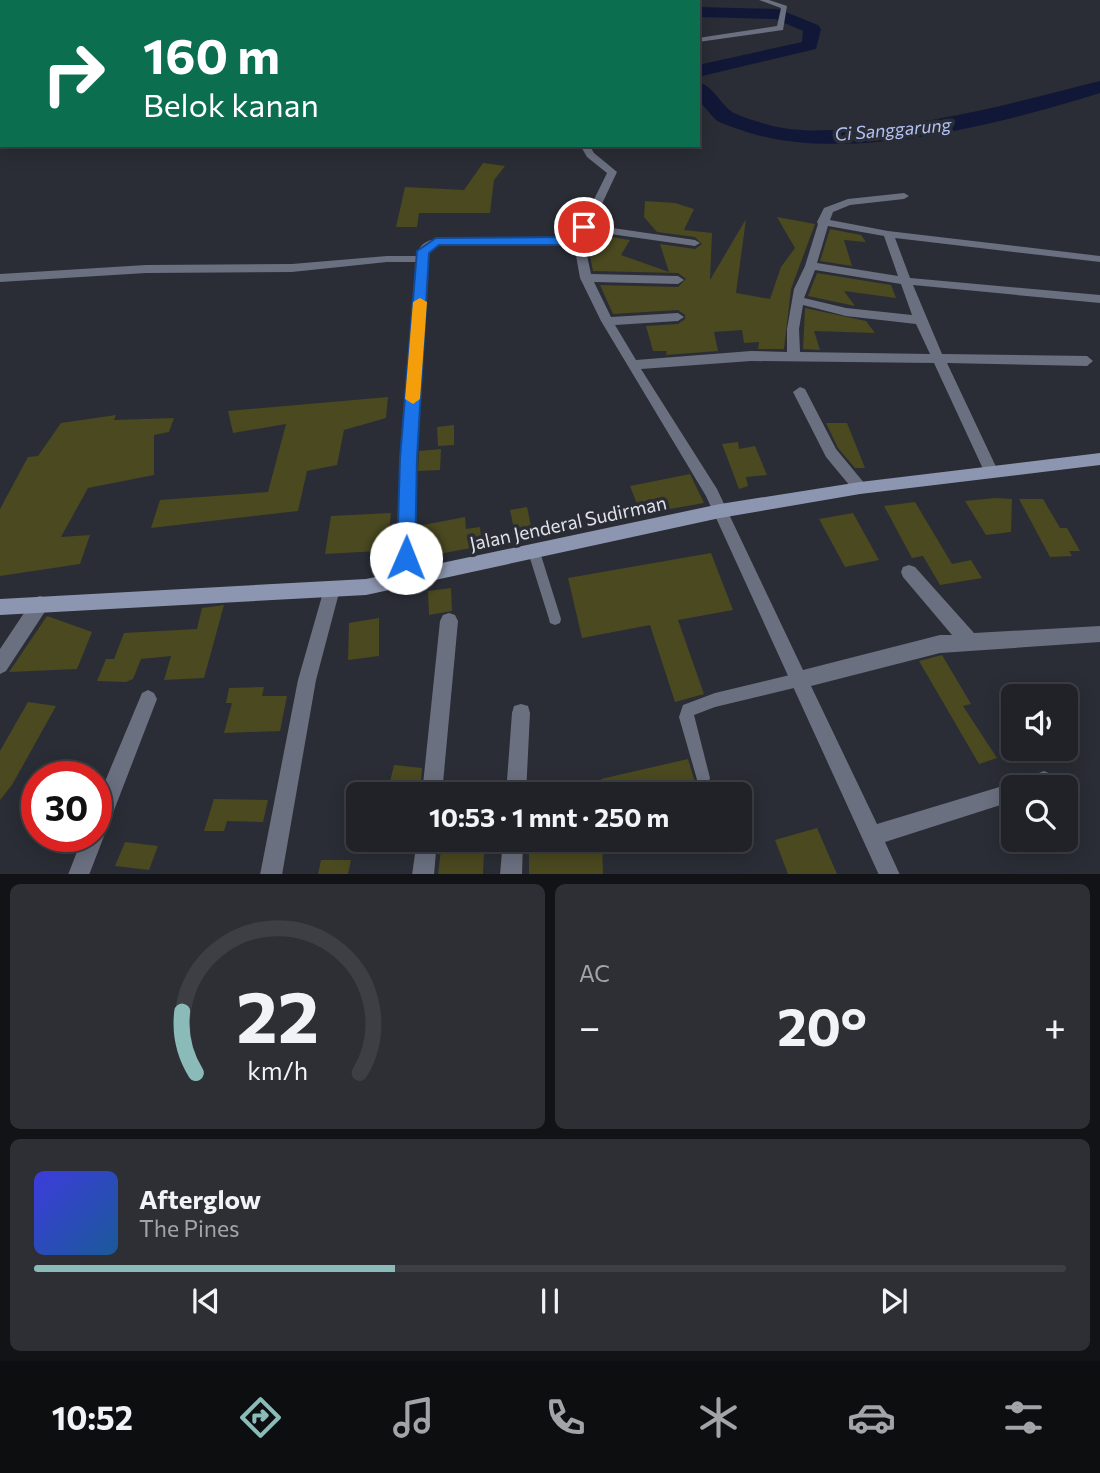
<!DOCTYPE html>
<html lang="id">
<head>
<meta charset="utf-8">
<style>
  body { margin:0; font-family:Commissioner,sans-serif; background:#2d2f34; color:#f1f3f6; height:100vh; display:flex; flex-direction:column; font-size:26px; white-space:nowrap }
  * { box-sizing:border-box; margin:0 }
  p { font-size:23px; color:#a2a4a8 }
  .icon { flex:none; width:38px; height:38px; fill:none; stroke:currentColor; stroke-width:2; stroke-linecap:round; stroke-linejoin:round }
  .map { position:relative; height:874px; overflow:hidden }
  .sheet { display:flex; flex-direction:column; gap:10px; padding:10px; background:#121316; flex:1 }
  .sheet>* { flex:none }
  .hud { position:absolute; left:0px; top:0px; width:700px; height:147px; box-shadow:0 4px 18px #0003,0 0 0 2px #3d3f45; background:#0b6e4f; color:#fff; overflow:hidden }
  .buttons { position:absolute; left:1001px; top:684px; display:grid; gap:14px }
  .buttons a { display:grid; place-items:center; width:77px; height:77px; border-radius:10px; background:#202228; box-shadow:0 4px 18px #0003,0 0 0 2px #3d3f45; font-size:35px }
  .speed { position:absolute; left:21px; top:761px; display:flex; gap:14px; font-size:35px; font-weight:700; text-align:center }
  .speed>* { display:grid; place-content:center; width:91px; height:91px; border-radius:50%; background:#202228; box-shadow:0 4px 18px #0003,0 0 0 2px #3d3f45; line-height:1 }
  .speed .limit { border:10px solid #d22; background:#fff; color:#111 }
  .pin { position:absolute; display:grid; place-items:center; width:60px; height:60px; color:#fff; margin:-30px; border:4px solid #fff; border-radius:50%; box-shadow:0 2px 7px #0007 }
  .me { position:absolute; width:77px; margin:-38px; rotate:1deg; stroke-linejoin:round; filter:drop-shadow(0 0 5px #0008) }
  .turn { display:flex; align-items:center; gap:24px; height:147px; padding:0 28px; font-size:32px }
  .turn .icon { width:91px; height:91px; stroke-width:2.5 }
  .turn b { display:block; font-size:49px; line-height:60px }
  .big { font-size:52px; font-weight:700; line-height:1.1 }
  .sheet .card { flex:1; display:flex; flex-direction:column; justify-content:center; gap:10px; min-width:0; padding:0 24px; border-radius:10px; background:#2d2f34 }
  .sheet .dial { align-items:center; gap:0 }
  .dial svg { height:182px; overflow:visible; fill:none; stroke:#3d3f45; stroke-width:7; stroke-linecap:round; text-anchor:middle }
  .dial text { fill:#f1f3f6; stroke:none }
  .song { display:flex; align-items:center; gap:21px }
  .cover { width:84px; height:84px; border-radius:10px; background:linear-gradient(135deg,hsl(240 70% 55%),hsl(210 70% 35%)) }
  .played { height:7px; border-radius:4px; background:linear-gradient(90deg,#8bbbb9 35%,#3d3f45 35%) }
  .keys { display:flex; justify-content:space-around; direction:ltr }
  .heat { display:flex; justify-content:space-between; align-items:center; font-size:38px; direction:ltr }
  .sheet .tiles { flex:1; display:grid; gap:10px; grid-template-columns:1fr 1fr }
  .card:last-child { grid-column:span 2 }
  .trip { position:absolute; left:346px; top:782px; width:406px; height:70px; border-radius:10px; background:#202228; box-shadow:0 4px 18px #0003,0 0 0 2px #3d3f45; font-weight:700; line-height:70px; text-align:center }
  .tabs { display:flex; height:112px; justify-content:space-around; align-items:center; background:#0d0e10; color:#a2a4a8 }
  .tabs .icon { width:49px; height:49px }
  .tabs .on { color:#8bbbb9 }
  .tabs b { font-size:32px; color:#f1f3f6 }
  .map>svg:first-child { display:block }
  .lines { fill:none; stroke-linecap:round; stroke-linejoin:round }
  .river { fill:#111837; fill-rule:evenodd }
  .building { fill:#4a4920 }
  .lane { fill:#6b7081; fill-rule:evenodd }
  .street { fill:#6b7081; fill-rule:evenodd }
  .secondary { fill:#8d96b0; fill-rule:evenodd }
  .route { fill:#1a73e8; stroke:#114b97; stroke-width:2 }
  .slow { fill:#f59e0b }
  .labels { text-anchor:middle; stroke-width:7; stroke-linejoin:round; paint-order:stroke }
  .far-water-label { font-size:18px; font-style:italic; fill:#b3c2f4; stroke:#2a2d35 }
  .street-label { font-size:19px; fill:#e1e3e9; stroke:#2a2d35 }
</style>
</head>
<body>
<div class="map">
<svg width="1100" height="875" viewBox="0 0 1100 875">
  <rect width="100%" height="100%" fill="#2a2d35"/>
  <g class="lines">
    <path class="river" d="M698,7L778,9L818,25L821,29L816,49L698,77V65L802,42L803,31L775,19L698,17Z
      M0,71H2V83H0Z
      M1100,81V93C1000,124 842,166 741,130C734,127 723,125 716,120C710,114 704,106 698,100V82C714,86 720,105 734,113C744,118 758,122 769,125C794,132 824,131 849,129C936,125 1016,102 1100,81Z"/>
  </g>
  <path class="building" d="M483,163L505,166L494,180L490,213H419L417,227H396L405,187L464,190Z
    M645,201L675,203L694,209L684,230L712,233L710,280L746,219L736,293L770,299L781,267L795,248L777,217L815,224L791,289L784,349H758L759,342L744,343L742,330L714,332L718,351L666,355L667,351H653L646,326L678,324L685,319V315L678,310L613,314L600,285L678,287L686,279L678,273L593,271L588,246H593L598,235L630,240L621,255L669,272L660,244L695,249L702,244L695,237L657,232L644,217Z
    M830,229L861,235L866,242L844,240L852,266L820,261Z
    M817,273L891,285L896,298L844,291L855,306L808,296Z
    M805,308L866,321L875,333L814,331L820,350L803,349Z
    M388,397L386,418L344,430L337,465L307,471L298,511L151,528L160,500L268,492L286,424L233,433L228,411Z
    M116,415L114,420L174,418L169,432L154,435V475L88,488L61,537L90,535L80,564L0,576V509L28,457L38,456L61,423Z
    M826,423H847L865,468H855L838,448Z
    M454,425V445L438,446L437,427Z
    M738,442L739,449L755,446L767,475L746,477L748,486L739,489L722,444Z
    M441,449L440,470L418,471L419,451Z
    M690,474L704,503L641,514L630,486Z
    M995,498L1012,499L1011,532L986,535L965,501Z
    M1019,499H1043L1060,528H1067L1080,551H1069L1072,556L1050,557Z
    M915,502L952,564L971,560L982,578L940,585L923,556L912,558L884,506Z
    M527,507L531,526L514,529L510,510Z
    M391,513L389,531L397,529L396,550L325,554L331,516Z
    M853,513L879,560L845,567L819,519Z
    M465,517L466,529L480,527L482,546L417,558L418,526Z
    M711,553L733,610L678,620L704,694L675,702L650,625L582,638L568,578Z
    M451,588L452,611L429,615L428,591Z
    M224,605L204,678L164,680L171,656L141,659L133,679L126,682L97,681L106,659H114L124,633L197,629L202,608Z
    M47,616L92,632L77,669L9,672Z
    M379,618V656L348,660L349,623Z
    M942,655L971,704L963,706L997,758L979,764L919,661Z
    M264,687L262,696H287L280,731L224,733L232,703H226L229,688Z
    M28,702L56,706L12,785L0,800V751Z
    M688,759L698,792L604,794L601,779Z
    M394,765L422,768L420,794H387Z
    M214,799L268,800L263,822L227,821L224,831H204Z
    M817,828L837,874H788L775,840Z
    M458,840H477V852L484,851L483,874H438L441,850H457Z
    M529,840H602L603,874H529Z
    M125,842L158,846L149,870L115,866Z
    M321,860H351L348,874H318Z"/>
  <g class="lines">
    <path class="lane" d="M534,547L538,548L540,552L561,619L560,623L555,625L550,623L549,619L528,552L530,548Z
      M798,673L803,675L805,680L803,685L798,687L715,707L694,715L710,778L708,783L703,785L698,783L679,717L683,705L715,693Z"/>
    <path class="street" d="M759,0H769L787,6L783,30L698,42V38L777,26L781,8Z
      M580,145H589L594,153L617,172L592,225L695,240L700,243L695,246L589,231L584,241L591,274L678,276L684,280L678,284L594,282L611,317L678,313L684,317L678,321L615,325L636,360L751,351L787,352V329L794,289L805,266L818,224L817,222L824,208L848,199L904,193L909,196L904,199L850,205L833,212L830,220L888,231L1100,256V262L895,238L910,278L1100,295V303L913,285L942,354L1087,356L1093,361L1087,366L947,363L998,471L996,475H986L984,471L934,363L751,361L641,369L717,489L803,670L940,635H952L903,577L901,572L903,567L909,565L915,567L974,633L1100,626V642L940,653L811,686L877,824L1016,782L1044,771L1051,774L1054,781L1051,788H1013V801L885,842L900,875H879L706,496L601,321L580,278L574,244L436,245L428,252L416,458L414,580L412,585L406,588L400,585L398,580L402,458L417,262H387L292,272L146,273L0,282V274L146,265L292,264L387,256H417C418,245 427,240 436,239L575,238L607,173L587,157ZM828,226L884,236L898,276L817,263ZM815,270L901,284L912,315L846,308L804,298ZM803,305L846,316L916,324L930,354L800,352L799,329Z
      M800,387L805,389L836,449L865,484L867,488L865,492L860,494L855,492L826,457L793,392Z
      M332,581L338,584L340,589L316,680L282,875H260L298,680L324,589L326,584Z
      M40,596L46,598L48,604L46,610L6,671L0,674V649L34,598Z
      M449,613L455,615L458,621L442,794H422L440,621L443,615Z
      M148,690L154,693L157,699L89,875H68L83,836H96V803L142,693Z
      M521,704L528,706L530,713L526,794H506L512,713L514,706Z
      M417,840H437L434,875H412Z
      M503,840H523L522,875H500Z"/>
    <path class="secondary" d="M1100,453V465L860,494L720,518L366,595L0,615V599L366,579L720,504L860,482Z"/>
  </g>
  <path class="route" d="M584,223L590,227L585,241L579,245H439L429,253L417,458L415,558L412,564L406,566L400,564L397,558L400,458L417,251L436,238L574,237L580,224Z"/>
  <path class="slow" d="M420,298L427,302L420,399L413,404L405,399L413,302Z"/>
  <g class="labels">
    <g class="far-water-label">
      <text transform="translate(893 130) rotate(-5)" y="6">Ci Sanggarung</text>
    </g>
    <g class="street-label">
      <text transform="translate(568 523) rotate(-12)" y="7">Jalan Jenderal Sudirman</text>
    </g>
  </g>
</svg>
<div class="buttons">
<a><svg class="icon" aria-label="sound" viewBox="0 0 24 24"><path d="M4 9h4l5-4v14l-5-4H4zM17 9q2 3 0 6"/></svg></a>
<a><svg class="icon" aria-label="search" viewBox="0 0 24 24"><circle cx="10" cy="10" r="6"/><path d="M15 15l6 6"/></svg></a>
</div>
<div class="speed"><div class="limit">30</div></div>
<div class="pin" style="left:584px;top:227px;background:#d93025"><svg class="icon" aria-label="arrive" viewBox="0 0 24 24"><path d="M6 21V4h12l-3 4 3 4H6"/></svg></div>
<svg class="me" style="left:406px;top:558px" viewBox="-20 -20 40 40"><circle r="19" fill="#fff"/><path d="M0-13L10 11 0 6-10 11z" fill="#1a73e8"/></svg>
<div class="trip">10:53 · 1 mnt · 250 m</div>
<div class="hud">
<div class="turn"><svg class="icon" aria-label="right" viewBox="0 0 24 24"><path d="M7 20v-9h11M14 6l5 5-5 5"/></svg><div><b>160 m</b>Belok kanan</div></div>
</div>
</div>
<section class="sheet">
<div class="tiles">
<div class="card dial"><svg viewBox="0 0 100 80">
<path d="M14 69A42 42 0 1 1 86 69"/>
<path d="M14 69A42 42 0 0 1 8 42" stroke="#8bbbb9"/>
<text x="50" y="56" font-size="32" font-weight="700">22</text>
<text x="50" y="72" font-size="11">km/h</text>
</svg></div>
<div class="card"><p>AC</p>
<div class="heat"><a>−</a><b class="big">20°</b><a>+</a></div>
</div>
<div class="card">
<div class="song"><i class="cover"></i><div><b>Afterglow</b><p>The Pines</p></div></div>
<div class="played"></div>
<div class="keys"><svg class="icon" aria-label="previous" viewBox="0 0 24 24"><path d="M18 5L8 12l10 7zM5 5v14"/></svg><svg class="icon" aria-label="pause" viewBox="0 0 24 24"><path d="M8 5v14M16 5v14"/></svg><svg class="icon" aria-label="next" viewBox="0 0 24 24"><path d="M6 5l10 7-10 7zM19 5v14"/></svg></div>
</div>
</div>
</section>
<nav class="tabs">
<b>10:52</b>
<svg class="icon on" aria-label="directions" viewBox="0 0 24 24"><path d="M12 3l9 9-9 9-9-9zM9 14v-3h6M13 9l2 2-2 2"/></svg>
<svg class="icon" aria-label="music" viewBox="0 0 24 24"><path d="M9 18V5l10-2v13"/><circle cx="6" cy="18" r="3"/><circle cx="16" cy="16" r="3"/></svg>
<svg class="icon" aria-label="phone" viewBox="0 0 24 24"><path d="M5 4h4l2 5-3 2q2 4 5 5l2-3 5 2v4C11 20 4 13 5 4z"/></svg>
<svg class="icon" aria-label="climate" viewBox="0 0 24 24"><path d="M12 3v18M4 7l16 10M4 17L20 7"/></svg>
<svg class="icon" aria-label="car" viewBox="0 0 24 24"><path d="M5 17H2v-5l4-1 3-4h7l3 4 3 1v5h-3M9 17h6M6 11h13"/><circle cx="7" cy="17" r="2"/><circle cx="17" cy="17" r="2"/></svg>
<svg class="icon" aria-label="filters" viewBox="0 0 24 24"><path d="M4 7h16M4 17h16"/><circle cx="9" cy="7" r="2"/><circle cx="15" cy="17" r="2"/></svg>
</nav>
</body>
</html>
